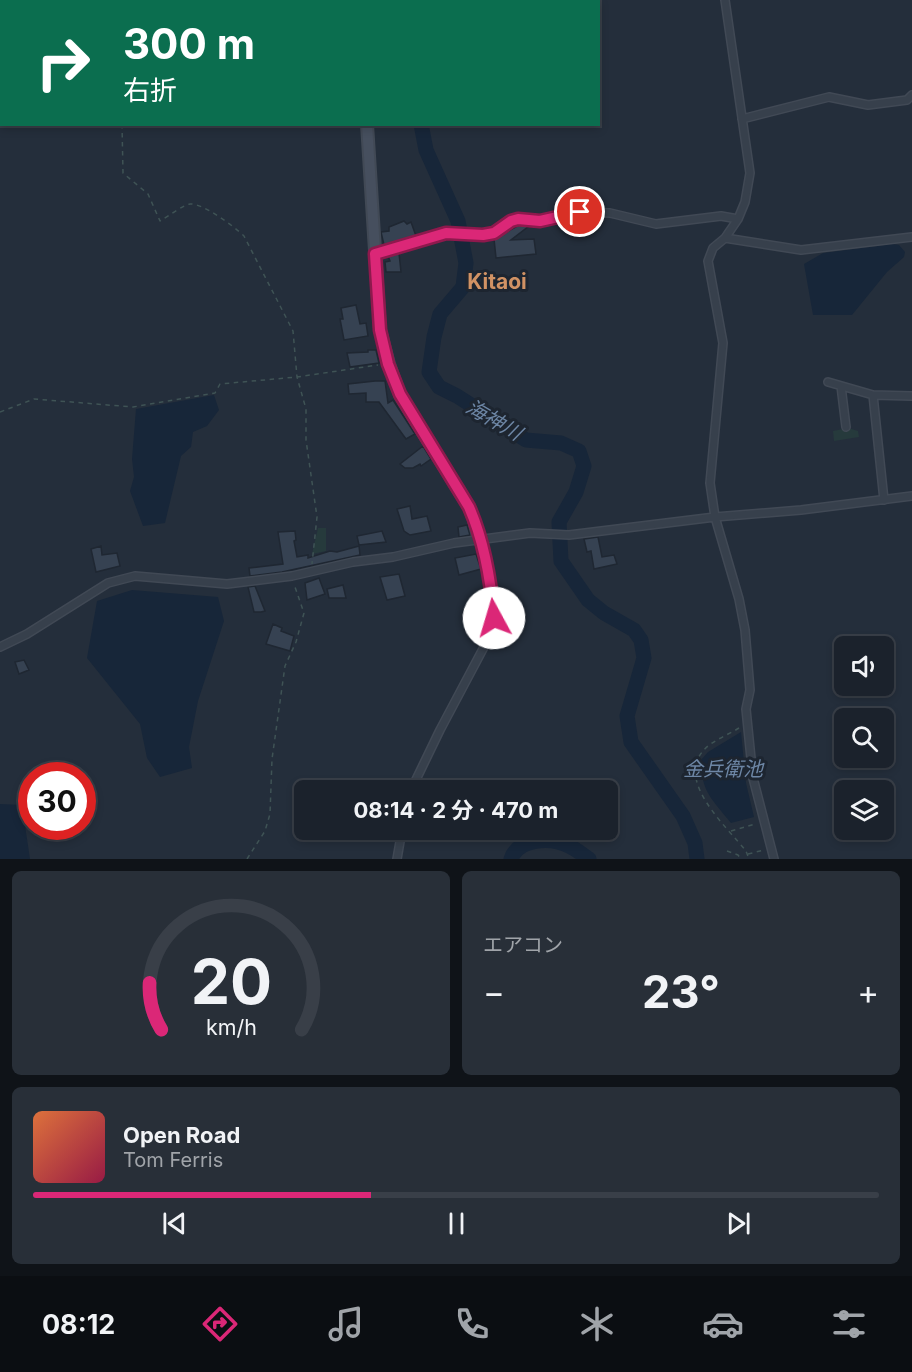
<!DOCTYPE html>
<html lang="ja">
<head>
<meta charset="utf-8">
<style>
  body { margin:0; font-family:Inter,"Noto Sans JP",sans-serif; background:#282f38; color:#f1f3f6; height:100vh; display:flex; flex-direction:column; font-size:22px; white-space:nowrap }
  * { box-sizing:border-box; margin:0 }
  p { font-size:20px; color:#a0a4a9 }
  .icon { flex:none; width:33px; height:33px; fill:none; stroke:currentColor; stroke-width:2; stroke-linecap:round; stroke-linejoin:round }
  .map { position:relative; height:859px; overflow:hidden }
  .sheet { display:flex; flex-direction:column; gap:12px; padding:12px; background:#0f1318; flex:1 }
  .sheet>* { flex:none }
  .banner { position:absolute; left:0px; top:0px; width:600px; height:126px; box-shadow:0 3px 9px #0003,0 0 0 2px #393f48; background:#0b6e4f; color:#fff; overflow:hidden }
  .tools { position:absolute; left:834px; top:636px; display:grid; gap:12px }
  .tools a { display:grid; place-items:center; width:60px; height:60px; border-radius:9px; background:#1b222c; box-shadow:0 3px 9px #0003,0 0 0 2px #393f48; font-size:30px }
  .speed { position:absolute; left:18px; top:762px; display:flex; gap:12px; font-size:30px; font-weight:700; text-align:center }
  .speed>* { display:grid; place-content:center; width:78px; height:78px; border-radius:50%; background:#1b222c; box-shadow:0 3px 9px #0003,0 0 0 2px #393f48; line-height:1 }
  .speed .limit { border:9px solid #d22; background:#fff; color:#111 }
  .pin { position:absolute; display:grid; place-items:center; width:51px; height:51px; color:#fff; margin:-26px; border:3px solid #fff; border-radius:50%; box-shadow:0 2px 6px #0007 }
  .me { position:absolute; width:66px; margin:-33px; rotate:354deg; stroke-linejoin:round; filter:drop-shadow(0 0 4px #0008) }
  .turn { display:flex; align-items:center; gap:21px; height:126px; padding:0 24px; font-size:27px }
  .turn .icon { width:78px; height:78px; stroke-width:2.5 }
  .turn b { display:block; font-size:42px; line-height:51px }
  .big { font-size:45px; font-weight:700; line-height:1.1 }
  .sheet .tile { flex:1; display:flex; flex-direction:column; justify-content:center; gap:9px; min-width:0; padding:0 21px; border-radius:9px; background:#282f38 }
  .sheet .dial { align-items:center; gap:0 }
  .dial svg { height:156px; overflow:visible; fill:none; stroke:#393f48; stroke-width:7; stroke-linecap:round; text-anchor:middle }
  .dial text { fill:#f1f3f6; stroke:none }
  .song { display:flex; align-items:center; gap:18px }
  .cover { width:72px; height:72px; border-radius:9px; background:linear-gradient(135deg,hsl(20 70% 55%),hsl(340 70% 35%)) }
  .played { height:6px; border-radius:3px; background:linear-gradient(90deg,#db2777 40%,#393f48 40%) }
  .keys { display:flex; justify-content:space-around; direction:ltr }
  .heat { display:flex; justify-content:space-between; align-items:center; font-size:33px; direction:ltr }
  .sheet .tiles { flex:1; display:grid; gap:12px; grid-template-columns:1fr 1fr }
  .tile:last-child { grid-column:span 2 }
  .trip { position:absolute; left:294px; top:780px; width:324px; height:60px; border-radius:9px; background:#1b222c; box-shadow:0 3px 9px #0003,0 0 0 2px #393f48; font-weight:700; line-height:60px; text-align:center }
  .dock { display:flex; height:96px; justify-content:space-around; align-items:center; background:#0b0e12; color:#a0a4a9 }
  .dock .icon { width:42px; height:42px }
  .dock .active { color:#db2777 }
  .dock b { font-size:27px; color:#f1f3f6 }
  .map>svg:first-child { display:block }
  .green { fill:#263a3c }
  .water { fill:#172639 }
  .lines { fill:none; stroke-linecap:round; stroke-linejoin:round }
  .river { stroke:#172639; stroke-width:15 }
  .building { fill:#364252; stroke:#1f2732; stroke-width:1.5 }
  .street-casing { stroke:#414955; stroke-width:10 }
  .secondary-casing { stroke:#414955; stroke-width:14 }
  .path { stroke:#3f5355; stroke-width:1.5; stroke-dasharray:4.5 4.5; stroke-linecap:butt }
  .street { stroke:#37404c; stroke-width:7 }
  .secondary { stroke:#464f5e; stroke-width:10 }
  .route-casing { stroke:#8e194d; stroke-width:15 }
  .route { stroke:#db2777; stroke-width:10 }
  .labels { text-anchor:middle; stroke-width:6; stroke-linejoin:round; paint-order:stroke }
  .water-label { font-size:20px; font-style:italic; fill:#6d86a5; stroke:#1d2530 }
  .quarter-label { font-size:21px; font-weight:bold; fill:#d19264; stroke:#1d2530 }
</style>
</head>
<body>
<div class="map">
<svg width="912" height="859" viewBox="0 0 912 859">
  <rect width="100%" height="100%" fill="#242e3b"/>
  <path class="green" d="M848,428L858,431L859,437L834,441L833,431Z
    M318,528H326V551L312,554Z"/>
  <path class="water" d="M893,244L899,245L905,252L904,257L887,272L852,315H813L804,264L823,253Z
    M214,395L219,410L207,426L193,432L191,447L181,456L165,523L143,526L130,491L134,477L132,459L136,409Z
    M132,590L218,597L224,621L198,701L189,747L192,768L160,777L147,758L140,724L87,658L97,601Z
    M741,732L746,783L754,817L731,823C712,799 701,792 701,760L708,752Z
    M0,804L22,805L30,859H0Z"/>
  <g class="lines">
    <path class="river" d="M429,0V2
      M421,124L426,150L458,221L466,263L463,287L440,314L434,337L429,372L439,387L457,396L526,440L561,443L579,451L584,466L576,492L559,522L561,561L588,600L604,613L634,630L641,640L644,658L627,716L631,742L683,816L695,843L697,859
      M511,859C518,838 551,837 569,846C576,849 583,855 589,859"/>
  </g>
  <path class="building" d="M404,221L407,224L411,222L416,236L384,245L381,232L389,231V227Z
    M519,225L529,226L511,240L534,239L536,254L496,258L494,239Z
    M399,253L401,272H386L385,262L390,261L388,256Z
    M356,305L360,324L366,323L368,336L344,340L340,319H343L341,308Z
    M368,350H376L379,363L350,367L347,353L368,352Z
    M375,381H385L388,403L393,400L415,434L406,439L379,402H366V393L349,394L348,384Z
    M423,446L431,459L421,466L420,464L413,468H405L400,464Z
    M410,506L412,519L427,516L431,531L410,535L404,531L397,509Z
    M467,525L470,535L459,537L458,527Z
    M295,531L296,540L294,541L297,557L308,555V558L330,551L337,552L359,546L360,555L282,572L250,576L249,568L283,564L278,532Z
    M382,531L386,542L359,545L357,536Z
    M598,537L602,557L614,555L617,564L594,569L591,551L587,552L584,539Z
    M101,546L102,555L117,553L120,566L96,572L91,549Z
    M476,554L481,569L459,575L455,558Z
    M399,574L405,596L387,600L380,577Z
    M319,578L325,594L307,600L305,583Z
    M343,585L346,598H329L327,589Z
    M255,586L265,611L261,612H254L248,587Z
    M273,624L282,628L281,631L294,636L290,651L266,644Z
    M24,660L29,670L19,674L15,662Z"/>
  <g class="lines">
    <g class="street-casing">
      <path id="street" d="M725,0L750,173L745,202L738,219L725,238L713,248L708,261L723,343L710,483L715,517L739,599L745,630L750,690L746,709L753,778L774,859
        M318,2L325,0
        M742,119L829,97L868,105L907,100L912,95
        M725,238L801,250L912,237
        M375,254L446,233L483,235L494,233L511,221L518,219L540,221L580,212L610,213L656,224L721,216L738,219
        M828,382L873,395
        M841,386L846,427
        M884,500L873,395L912,396
        M0,647L27,634L108,583L135,576L227,584L292,576L353,562L393,557L454,543L530,533L569,535L715,517L801,510L912,496
        M411,790L440,730L484,647L494,619L489,578L479,540
        M397,859L402,830"/>
    </g>
    <g class="secondary-casing">
      <path id="secondary" d="M333,0V2
        M367,124L380,330L389,364L400,395L469,507L474,520L479,540"/>
    </g>
    <path class="path" d="M289,0L293,2
      M296,2L305,0
      M122,124L123,173L148,194L160,221C167,217 183,205 190,204C203,203 235,227 244,236L293,331L297,377L306,409V440L317,517L312,564
      M0,412L34,399L133,407L215,393L220,384L297,377L378,365
      M739,728C728,735 711,741 703,751C676,782 727,827 746,851L749,859
      M731,831L755,824
      M727,851L738,855L741,859
      M748,854L764,850
      M247,859L265,831L270,814L272,759L285,666L296,642L304,613L294,584"/>
    <use href="#street" class="street"/>
    <use href="#secondary" class="secondary"/>
  </g>
  <g class="lines">
    <g class="route-casing">
      <path id="route" d="M494,618C491,582 484,541 469,507L400,394L388,364L380,330L375,254L446,233L483,235L494,233L511,221L518,219L540,221L580,212"/>
    </g>
    <use href="#route" class="route"/>
  </g>
  <g class="labels">
    <g class="water-label">
      <text transform="translate(494 420) rotate(30)" y="7">海神川</text>
      <text x="723" y="776">金兵衛池</text>
    </g>
    <g class="quarter-label">
      <text x="497" y="289">Kitaoi</text>
    </g>
  </g>
</svg>
<div class="tools">
<a><svg class="icon" aria-label="sound" viewBox="0 0 24 24"><path d="M4 9h4l5-4v14l-5-4H4zM17 9q2 3 0 6"/></svg></a>
<a><svg class="icon" aria-label="search" viewBox="0 0 24 24"><circle cx="10" cy="10" r="6"/><path d="M15 15l6 6"/></svg></a>
<a><svg class="icon" aria-label="layers" viewBox="0 0 24 24"><path d="M12 4l9 5-9 5-9-5zM3 14l9 5 9-5"/></svg></a>
</div>
<div class="speed"><div class="limit">30</div></div>
<div class="pin" style="left:580px;top:212px;background:#d93025"><svg class="icon" aria-label="arrive" viewBox="0 0 24 24"><path d="M6 21V4h12l-3 4 3 4H6"/></svg></div>
<svg class="me" style="left:494px;top:618px" viewBox="-20 -20 40 40"><circle r="19" fill="#fff"/><path d="M0-13L10 11 0 6-10 11z" fill="#db2777"/></svg>
<div class="trip">08:14 · 2 分 · 470 m</div>
<div class="banner">
<div class="turn"><svg class="icon" aria-label="right" viewBox="0 0 24 24"><path d="M7 20v-9h11M14 6l5 5-5 5"/></svg><div><b>300 m</b>右折</div></div>
</div>
</div>
<section class="sheet">
<div class="tiles">
<div class="tile dial"><svg viewBox="0 0 100 80">
<path d="M14 69A42 42 0 1 1 86 69"/>
<path d="M14 69A42 42 0 0 1 8 45" stroke="#db2777"/>
<text x="50" y="56" font-size="32" font-weight="700">20</text>
<text x="50" y="72" font-size="11">km/h</text>
</svg></div>
<div class="tile"><p>エアコン</p>
<div class="heat"><a>−</a><b class="big">23°</b><a>+</a></div>
</div>
<div class="tile">
<div class="song"><i class="cover"></i><div><b>Open Road</b><p>Tom Ferris</p></div></div>
<div class="played"></div>
<div class="keys"><svg class="icon" aria-label="previous" viewBox="0 0 24 24"><path d="M18 5L8 12l10 7zM5 5v14"/></svg><svg class="icon" aria-label="pause" viewBox="0 0 24 24"><path d="M8 5v14M16 5v14"/></svg><svg class="icon" aria-label="next" viewBox="0 0 24 24"><path d="M6 5l10 7-10 7zM19 5v14"/></svg></div>
</div>
</div>
</section>
<nav class="dock">
<b>08:12</b>
<svg class="icon active" aria-label="directions" viewBox="0 0 24 24"><path d="M12 3l9 9-9 9-9-9zM9 14v-3h6M13 9l2 2-2 2"/></svg>
<svg class="icon" aria-label="music" viewBox="0 0 24 24"><path d="M9 18V5l10-2v13"/><circle cx="6" cy="18" r="3"/><circle cx="16" cy="16" r="3"/></svg>
<svg class="icon" aria-label="phone" viewBox="0 0 24 24"><path d="M5 4h4l2 5-3 2q2 4 5 5l2-3 5 2v4C11 20 4 13 5 4z"/></svg>
<svg class="icon" aria-label="climate" viewBox="0 0 24 24"><path d="M12 3v18M4 7l16 10M4 17L20 7"/></svg>
<svg class="icon" aria-label="car" viewBox="0 0 24 24"><path d="M5 17H2v-5l4-1 3-4h7l3 4 3 1v5h-3M9 17h6M6 11h13"/><circle cx="7" cy="17" r="2"/><circle cx="17" cy="17" r="2"/></svg>
<svg class="icon" aria-label="filters" viewBox="0 0 24 24"><path d="M4 7h16M4 17h16"/><circle cx="9" cy="7" r="2"/><circle cx="15" cy="17" r="2"/></svg>
</nav>
</body>
</html>
